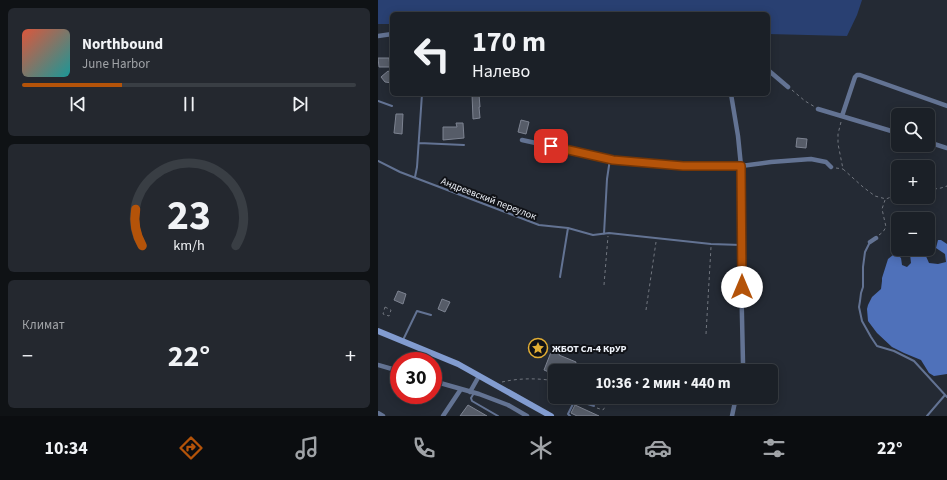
<!DOCTYPE html>
<html lang="ru">
<head>
<meta charset="utf-8">
<style>
  body { margin:0; font-family:"Source Sans 3",sans-serif; background:#24282f; color:#f1f3f6; height:100vh; display:flex; flex-direction:column; font-size:15px; white-space:nowrap }
  * { box-sizing:border-box; margin:0 }
  p { font-size:13px; color:#a0a3a7 }
  .icon { flex:none; width:22px; height:22px; fill:none; stroke:currentColor; stroke-width:2; stroke-linecap:round; stroke-linejoin:round }
  .map { position:relative; flex:1; overflow:hidden }
  .drawer { display:flex; flex-direction:column; gap:8px; padding:8px; background:#0f1215; width:378px }
  .drawer>* { flex:none }
  .hud { position:absolute; left:12px; top:12px; width:380px; height:84px; border-radius:6px; box-shadow:0 2px 10px #0003,0 0 0 1px #393e44; background:#1b2027; color:#f1f3f6; overflow:hidden }
  .buttons { position:absolute; left:513px; top:108px; display:grid; gap:8px }
  .buttons a { display:grid; place-items:center; width:44px; height:44px; border-radius:6px; background:#1b2027; box-shadow:0 2px 10px #0003,0 0 0 1px #393e44; font-size:20px }
  .speed { position:absolute; left:12px; top:352px; display:flex; gap:8px; font-size:20px; font-weight:700; text-align:center }
  .speed>* { display:grid; place-content:center; width:52px; height:52px; border-radius:50%; background:#1b2027; box-shadow:0 2px 10px #0003,0 0 0 1px #393e44; line-height:1 }
  .speed .limit { border:6px solid #d22; background:#fff; color:#111 }
  .pin { position:absolute; display:grid; place-items:center; width:34px; height:34px; color:#fff; margin:-17px; border-radius:8px; box-shadow:0 2px 6px #0006 }
  .me { position:absolute; width:44px; margin:-22px; rotate:0deg; stroke-linejoin:round; filter:drop-shadow(0 0 3px #0008) }
  .turn { display:flex; align-items:center; gap:14px; height:84px; padding:0 16px; font-size:18px }
  .turn .icon { width:52px; height:52px; stroke-width:2.5 }
  .turn b { display:block; font-size:28px; line-height:34px }
  .big { font-size:30px; font-weight:700; line-height:1.1 }
  .drawer .widget { flex:1; display:flex; flex-direction:column; justify-content:center; gap:6px; min-width:0; padding:0 14px; border-radius:6px; background:#24282f }
  .drawer .dial { align-items:center; gap:0 }
  .dial svg { height:104px; overflow:visible; fill:none; stroke:#393e44; stroke-width:7; stroke-linecap:round; text-anchor:middle }
  .dial text { fill:#f1f3f6; stroke:none }
  .song { display:flex; align-items:center; gap:12px }
  .cover { width:48px; height:48px; border-radius:6px; background:linear-gradient(135deg,hsl(10 70% 55%),hsl(180 70% 35%)) }
  .played { height:4px; border-radius:2px; background:linear-gradient(90deg,#b45309 30%,#393e44 30%) }
  .keys { display:flex; justify-content:space-around; direction:ltr }
  .heat { display:flex; justify-content:space-between; align-items:center; font-size:22px; direction:ltr }
  .trip { position:absolute; left:170px; top:364px; width:230px; height:40px; border-radius:6px; background:#1b2027; box-shadow:0 2px 10px #0003,0 0 0 1px #393e44; font-weight:700; line-height:40px; text-align:center }
  .tabs { display:flex; height:64px; justify-content:space-around; align-items:center; background:#0b0d10; color:#a0a3a7 }
  .tabs .icon { width:28px; height:28px }
  .tabs .current { color:#b45309 }
  .tabs b { font-size:18px; color:#f1f3f6 }
  main { display:flex; flex:1; min-height:0 }
  .map>svg:first-child { display:block }
  .green { fill:#294072 }
  .water { fill:#4f71ba }
  .building { fill:#565c68; stroke:#7d8391 }
  .lines { fill:none; stroke-linecap:round; stroke-linejoin:round }
  .path { stroke:#71767f; stroke-width:1; stroke-dasharray:3 3; stroke-linecap:butt }
  .lane { stroke:#637393; stroke-width:2 }
  .street { stroke:#637393; stroke-width:4.5 }
  .secondary { stroke:#829cd0; stroke-width:6 }
  .route-casing { stroke:#753606; stroke-width:10 }
  .route { stroke:#b45309; stroke-width:7 }
  .labels { text-anchor:middle; stroke-width:4; stroke-linejoin:round; paint-order:stroke }
  .street-label { font-size:10px; fill:#eef2f9; stroke:#101217 }
  .poi-label { font-size:10px; font-weight:bold; fill:#eef2f9; stroke:#101217; text-anchor:start }
</style>
</head>
<body>
<main>
<section class="drawer">
<div class="widget">
<div class="song"><i class="cover"></i><div><b>Northbound</b><p>June Harbor</p></div></div>
<div class="played"></div>
<div class="keys"><svg class="icon" aria-label="previous" viewBox="0 0 24 24"><path d="M18 5L8 12l10 7zM5 5v14"/></svg><svg class="icon" aria-label="pause" viewBox="0 0 24 24"><path d="M8 5v14M16 5v14"/></svg><svg class="icon" aria-label="next" viewBox="0 0 24 24"><path d="M6 5l10 7-10 7zM19 5v14"/></svg></div>
</div>
<div class="widget dial"><svg viewBox="0 0 100 80">
<path d="M14 69A42 42 0 1 1 86 69"/>
<path d="M14 69A42 42 0 0 1 9 41" stroke="#b45309"/>
<text x="50" y="56" font-size="32" font-weight="700">23</text>
<text x="50" y="72" font-size="11">km/h</text>
</svg></div>
<div class="widget"><p>Климат</p>
<div class="heat"><a>−</a><b class="big">22°</b><a>+</a></div>
</div>
</section>
<div class="map">
<svg width="569" height="416" viewBox="0 0 569 416">
  <rect width="100%" height="100%" fill="#242a34"/>
  <path class="green" d="M0,0H484L479,15L469,36L390,34V14H14V24H0Z"/>
  <path class="water" d="M560,240H563L569,244V374L556,376L551,373L543,360L526,353L514,347L499,333L490,321L489,309L490,305L494,297L503,289L504,281V278L510,259L515,255L518,254L523,258L524,265L529,267L533,263L532,254L536,250L547,254L551,263L560,264L568,262L567,254L558,248Z"/>
  <path class="building" d="M0,58H11L12,67H1Z
    M10,71L14,73V83L7,82L3,77Z
    M94,94H101L102,107H101L102,118L95,119Z
    M18,114H25L24,134L16,133Z
    M143,120L151,122L148,134L140,132Z
    M78,123H85L86,138L65,140V127H79Z
    M419,138L429,139L428,148L418,147Z
    M20,291L28,294L25,304L16,300Z
    M64,299L72,302L67,312L60,309Z
    M175,347L183,350L181,355L198,362L197,367L207,371H174L173,373L166,370Z
    M90,405L109,416H82Z
    M197,405L221,416H199L193,413Z"/>
  <g class="lines">
    <path class="path" d="M414,90L427,101L437,107
      M463,122L460,134V144L465,169L485,187L497,196L508,199L513,197L520,196
      M458,168L465,169
      M550,190L563,188L569,186
      M501,235L505,232L508,227L504,209L507,200
      M226,285L230,236
      M7,307L13,310L11,316L5,314Z
      M268,310L278,242
      M328,334L333,247
      M124,382C141,378 160,378 177,381
      M219,408L225,410L227,407L226,399L224,397"/>
    <path class="lane" d="M0,101L14,106
      M41,143L86,145
      M0,161L22,172L161,225L190,228L215,235L231,233L333,244L363,245
      M37,177L39,167L44,94
      M226,234L229,179L232,159
      M492,242L487,252L485,267V287L483,293L482,301L481,307L484,321L493,337L499,346L516,351L536,361L569,397
      M182,277L190,228
      M25,340L39,311L53,315
      M96,393L93,398L94,401L120,416
      M192,416L190,414L196,402L200,401L216,406
      M549,416L567,395"/>
    <path class="street" d="M0,36L14,34
      M390,70L410,87
      M353,94L360,136L363,166L364,246L363,272L365,363L363,371
      M440,109L520,133
      M464,116L477,77L479,75H482L569,106
      M144,140L235,160L305,166H363L393,162L433,159L448,162L453,167
      M550,142L569,148
      M492,242L498,238
      M0,365L21,371
      M55,381L101,394L130,405L149,416
      M92,392L101,376
      M0,413L5,416
      M65,416L83,389
      M354,416L358,397"/>
    <path class="secondary" d="M0,331L80,364L173,416"/>
  </g>
  <g class="lines">
    <g class="route-casing">
      <path id="route" d="M173,146L235,160L305,166H363L364,287"/>
    </g>
    <use href="#route" class="route"/>
  </g>
  <defs>
    <g id="sight-ring" transform="scale(1)"><circle r="9.5" fill="#101217" stroke="#e2ae34" stroke-width="1.5"/><path d="M0-6L1.8-2.2L6-1.7L2.9 1.2L3.7 5.4L0 3.3L-3.7 5.4L-2.9 1.2L-6-1.7L-1.8-2.2Z" fill="#e2ae34"/></g>
  </defs>
  <g fill-rule="evenodd">
    <use href="#sight-ring" x="160" y="348"/>
  </g>
  <g class="labels">
    <g class="street-label">
      <text transform="translate(111 198) rotate(21)" y="4">Андреевский переулок</text>
    </g>
    <g class="poi-label">
      <text x="174" y="352">ЖБОТ Сл-4 КрУР</text>
    </g>
  </g>
</svg>
<div class="buttons">
<a><svg class="icon" aria-label="search" viewBox="0 0 24 24"><circle cx="10" cy="10" r="6"/><path d="M15 15l6 6"/></svg></a>
<a>+</a>
<a>−</a>
</div>
<div class="speed"><div class="limit">30</div></div>
<div class="pin" style="left:173px;top:146px;background:#d93025"><svg class="icon" aria-label="arrive" viewBox="0 0 24 24"><path d="M6 21V4h12l-3 4 3 4H6"/></svg></div>
<svg class="me" style="left:364px;top:287px" viewBox="-20 -20 40 40"><circle r="19" fill="#fff"/><path d="M0-13L10 11 0 6-10 11z" fill="#b45309"/></svg>
<div class="trip">10:36 · 2 мин · 440 m</div>
<div class="hud">
<div class="turn"><svg class="icon" aria-label="left" viewBox="0 0 24 24"><path d="M17 20v-9H6M10 6l-5 5 5 5"/></svg><div><b>170 m</b>Налево</div></div>
</div>
</div>
</main>
<nav class="tabs">
<b>10:34</b>
<svg class="icon current" aria-label="directions" viewBox="0 0 24 24"><path d="M12 3l9 9-9 9-9-9zM9 14v-3h6M13 9l2 2-2 2"/></svg>
<svg class="icon" aria-label="music" viewBox="0 0 24 24"><path d="M9 18V5l10-2v13"/><circle cx="6" cy="18" r="3"/><circle cx="16" cy="16" r="3"/></svg>
<svg class="icon" aria-label="phone" viewBox="0 0 24 24"><path d="M5 4h4l2 5-3 2q2 4 5 5l2-3 5 2v4C11 20 4 13 5 4z"/></svg>
<svg class="icon" aria-label="climate" viewBox="0 0 24 24"><path d="M12 3v18M4 7l16 10M4 17L20 7"/></svg>
<svg class="icon" aria-label="car" viewBox="0 0 24 24"><path d="M5 17H2v-5l4-1 3-4h7l3 4 3 1v5h-3M9 17h6M6 11h13"/><circle cx="7" cy="17" r="2"/><circle cx="17" cy="17" r="2"/></svg>
<svg class="icon" aria-label="filters" viewBox="0 0 24 24"><path d="M4 7h16M4 17h16"/><circle cx="9" cy="7" r="2"/><circle cx="15" cy="17" r="2"/></svg>
<b>22°</b>
</nav>
</body>
</html>
